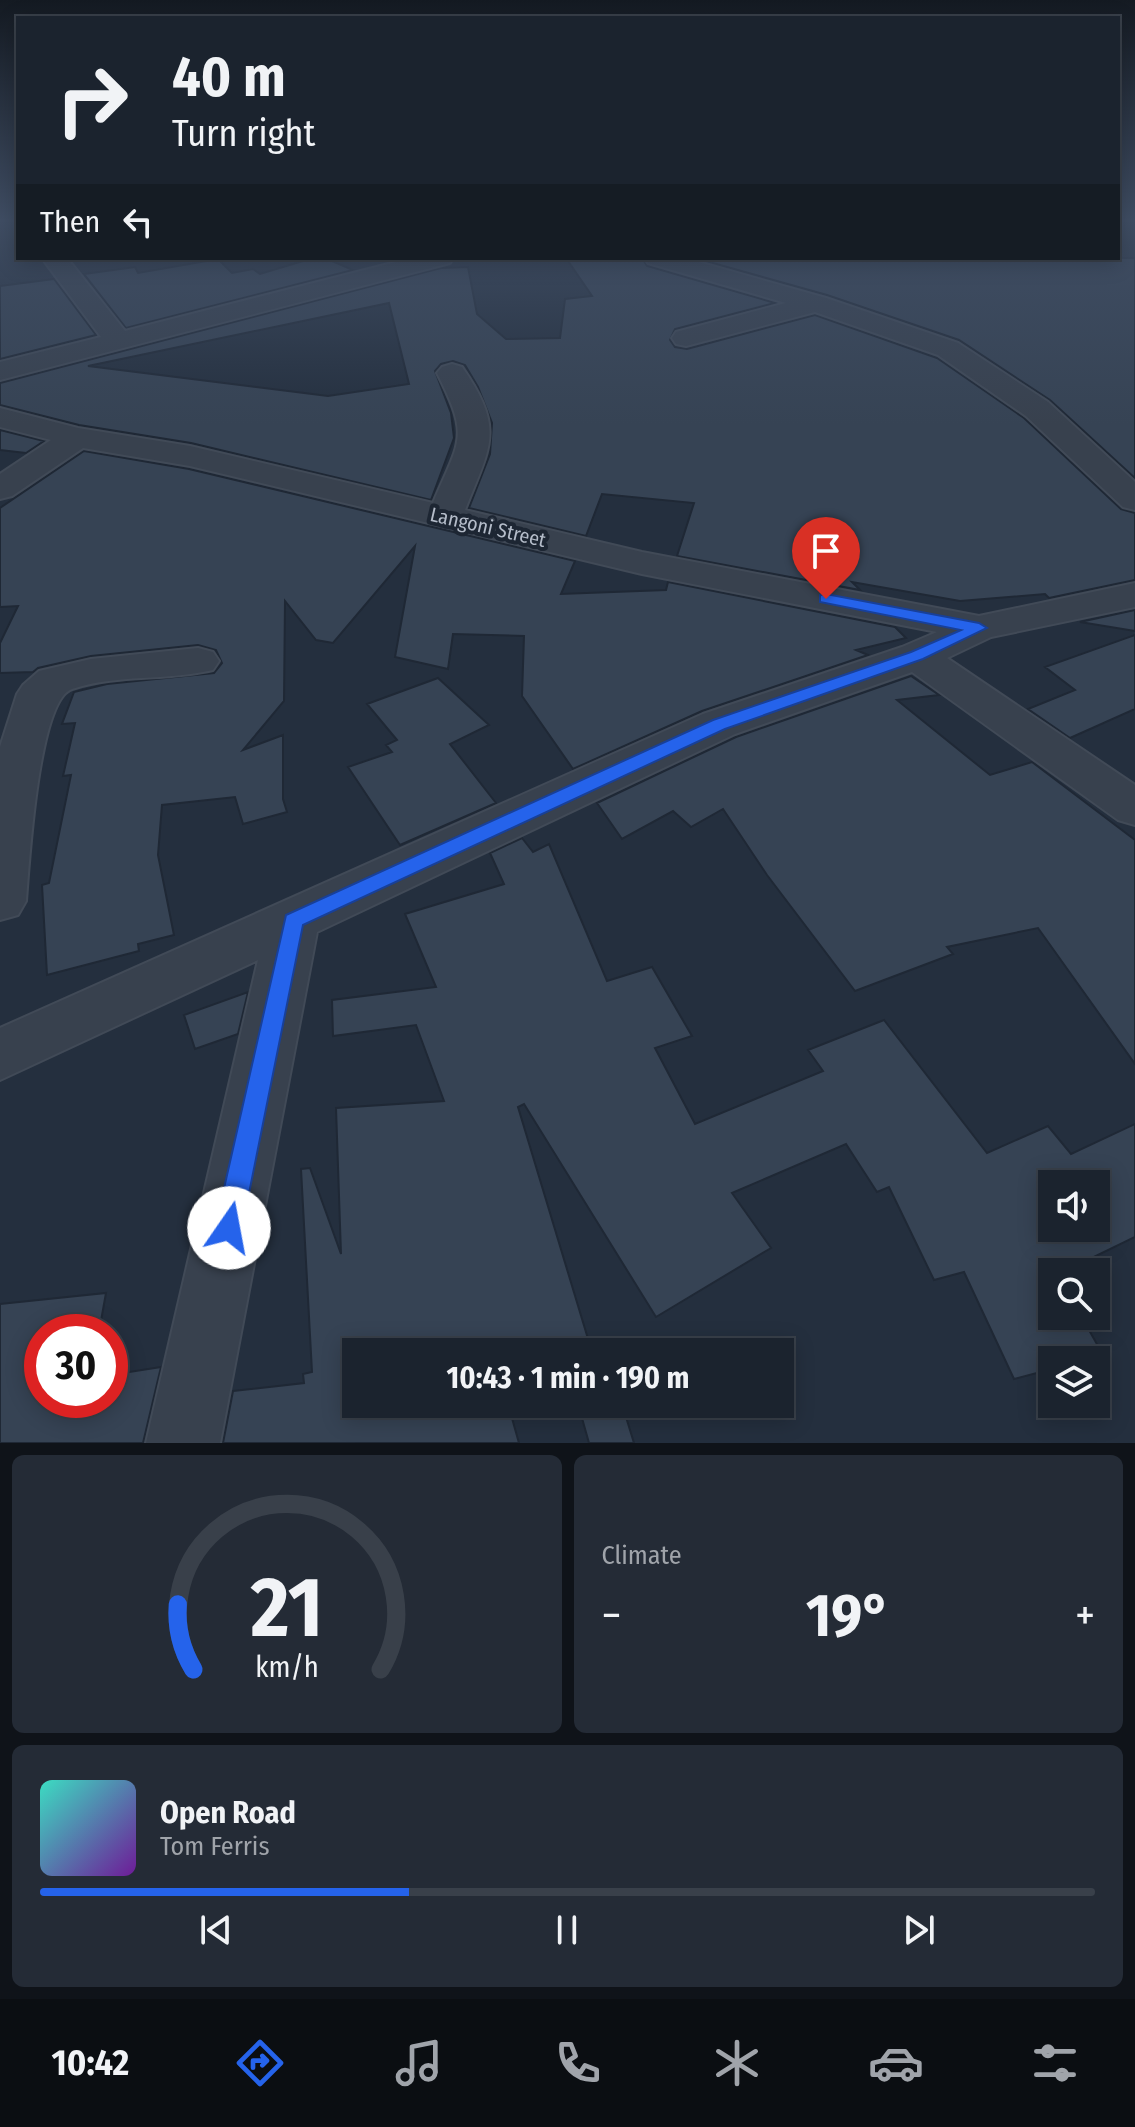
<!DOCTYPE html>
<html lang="en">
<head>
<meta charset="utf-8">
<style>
  body { margin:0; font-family:"Fira Sans Condensed",sans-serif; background:#242b36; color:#f1f3f6; height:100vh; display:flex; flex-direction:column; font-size:30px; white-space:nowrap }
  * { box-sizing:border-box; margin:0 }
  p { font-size:26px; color:#a0a4aa }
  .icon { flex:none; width:44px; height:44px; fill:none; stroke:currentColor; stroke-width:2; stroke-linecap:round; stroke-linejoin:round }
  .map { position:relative; height:1443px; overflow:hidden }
  .panel { display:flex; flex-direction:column; gap:12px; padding:12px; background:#0f1319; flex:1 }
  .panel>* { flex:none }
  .banner { position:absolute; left:16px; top:16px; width:1104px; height:244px; border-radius:0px; box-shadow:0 4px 20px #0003,0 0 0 2px #39404a; background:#1b232e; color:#f1f3f6; overflow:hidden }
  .buttons { position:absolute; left:1038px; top:1170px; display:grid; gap:16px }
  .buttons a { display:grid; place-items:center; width:72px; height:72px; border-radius:0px; background:#1b232e; box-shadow:0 4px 20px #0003,0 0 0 2px #39404a; font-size:40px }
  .speed { position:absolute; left:24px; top:1314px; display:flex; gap:16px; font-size:40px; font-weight:700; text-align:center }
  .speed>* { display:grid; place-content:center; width:104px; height:104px; border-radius:50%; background:#1b232e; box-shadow:0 4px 20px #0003,0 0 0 2px #39404a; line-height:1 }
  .speed .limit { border:12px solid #d22; background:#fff; color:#111 }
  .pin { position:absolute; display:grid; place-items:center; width:68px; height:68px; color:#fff; margin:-82px -34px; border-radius:50% 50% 50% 0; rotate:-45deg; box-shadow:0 0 8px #0007 }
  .pin .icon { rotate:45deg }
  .me { position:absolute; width:88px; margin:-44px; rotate:12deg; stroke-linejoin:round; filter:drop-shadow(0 0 6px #0008) }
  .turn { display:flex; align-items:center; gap:28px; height:168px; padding:0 24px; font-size:36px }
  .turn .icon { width:104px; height:104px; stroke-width:2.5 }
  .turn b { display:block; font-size:56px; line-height:68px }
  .then { display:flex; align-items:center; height:76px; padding:0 24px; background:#0003; gap:16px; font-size:30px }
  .big { font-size:60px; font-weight:700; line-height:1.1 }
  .panel .tile { flex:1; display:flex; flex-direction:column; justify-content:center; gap:12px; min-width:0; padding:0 28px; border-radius:12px; background:#242b36 }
  .panel .dial { align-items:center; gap:0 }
  .dial svg { height:208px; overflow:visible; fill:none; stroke:#39404a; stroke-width:7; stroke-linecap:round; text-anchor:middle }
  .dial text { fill:#f1f3f6; stroke:none }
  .song { display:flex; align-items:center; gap:24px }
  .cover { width:96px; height:96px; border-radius:12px; background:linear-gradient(135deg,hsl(170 70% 55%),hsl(280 70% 35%)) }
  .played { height:8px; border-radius:4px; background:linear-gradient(90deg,#2563eb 35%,#39404a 35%) }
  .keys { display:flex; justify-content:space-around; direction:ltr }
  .heat { display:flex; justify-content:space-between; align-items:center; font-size:44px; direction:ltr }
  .panel .tiles { flex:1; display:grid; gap:12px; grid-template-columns:1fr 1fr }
  .tile:last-child { grid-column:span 2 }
  .trip { position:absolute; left:342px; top:1338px; width:452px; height:80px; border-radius:0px; background:#1b232e; box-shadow:0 4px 20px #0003,0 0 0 2px #39404a; font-weight:700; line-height:80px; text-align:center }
  .menu { display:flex; height:128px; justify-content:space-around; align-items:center; background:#0b0e12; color:#a0a4aa }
  .menu .icon { width:56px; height:56px }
  .menu .on { color:#2563eb }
  .menu b { font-size:36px; color:#f1f3f6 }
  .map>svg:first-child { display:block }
  .building { fill:#364354; stroke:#1f2835; stroke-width:2; fill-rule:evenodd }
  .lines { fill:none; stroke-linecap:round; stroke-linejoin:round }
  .street-casing { stroke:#414a57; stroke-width:4 }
  .street { fill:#38414e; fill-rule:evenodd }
  .route { fill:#2563eb; stroke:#184099; stroke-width:2 }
  .labels { text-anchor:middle; stroke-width:8; stroke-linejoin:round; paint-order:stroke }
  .street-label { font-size:20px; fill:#b4bcc9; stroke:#1d2633 }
</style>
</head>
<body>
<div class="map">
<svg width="1135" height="1443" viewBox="0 0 1135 1443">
  <rect width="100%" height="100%" fill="#242f3e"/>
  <path class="building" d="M313,258H325L353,270L126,328L84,274L135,267L138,273L218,259L232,273L253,269L260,274Z
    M566,258H642L647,266L775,303L675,329L670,340L675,347L687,349L815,315L937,358L1024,418L1121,509L1135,513V580L1049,598L1045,594L960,601L852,582L860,590L677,556L694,503L602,494L586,536L469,508L490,454L492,423L478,387L465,365L453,361L441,364L435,371L451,413L454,438L431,500L191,443L79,425L0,405V383L441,268L468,267L477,314L506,339L560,338L565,299L592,296ZM389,303L409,384L328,396L88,366Z
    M695,258H1135V478L1050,400L959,340L827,295Z
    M54,279L96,335L0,359V286Z
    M0,430L44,441L26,453L0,450Z
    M84,451L189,469L575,561L561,594L666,590L668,582L895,627L906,638L856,650L868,655L702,711L573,769L522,696L524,636L453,634L448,669L395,657L415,546L333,643L316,640L285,601L284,701L243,750L283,735V799L287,812L243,824L235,797L162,805L158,855L174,935L138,944L139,951L47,975L42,885L49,883L71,775L63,776L75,723L62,724L74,692L107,684L214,673L222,663L216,650L198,645L91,656L38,668L33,672L0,673V643L18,606L0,607V508Z
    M1135,610V631L1080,622Z
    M1135,635V709L1070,738L1028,709L1075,690L1045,667Z
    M911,676L939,695L897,700L990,775L1032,762L1135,840V1064L1038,928L947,947L953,954L855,991L767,875L723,809L691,827L673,811L622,839L597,803L736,737Z
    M438,678L489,725L450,744L496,803L400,845L348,767L392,752L386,745L397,740L367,704Z
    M522,838L533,852L549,844L607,981L652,967L692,1036L655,1048L695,1124L823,1071L808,1050L884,1020L987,1153L1048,1126L1071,1154L1135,1124V1237L1063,1272H1052V1316H1081L1106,1360H1052V1369L1014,1379L964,1272L934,1280L889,1187L877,1192L846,1144L732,1193L771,1248L656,1317L524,1104L518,1107L592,1352H356V1404H508L519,1443H223L233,1391L304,1383L303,1374L312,1372L301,1169L310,1168L341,1254L336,1108L444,1101L416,1025L333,1036L332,1000L436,987L405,914L504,884L490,853ZM1052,1184H1096V1228H1052Z
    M248,992L238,1034L195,1049L184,1015Z
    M106,1293L99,1332H42V1400H110V1375L161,1367L143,1443H0V1304Z
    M578,1404H622L634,1443H589Z"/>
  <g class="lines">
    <g class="street-casing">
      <path id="street" d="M42,258H67L125,331L412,258H453L450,263L0,380V362L101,337Z
        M645,258H684L826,298L958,343L1048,402L1135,482V510L1123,507L1026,416L938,355L815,312L686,346L676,344L672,338L676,332L786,303L648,263Z
        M452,364L462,367C506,430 490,446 465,510L642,552L979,616L1135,583V607L991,637L947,658L1135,785V825L1118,820L912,672L735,734L317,932L220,1443H146L258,960L0,1080V1028L703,714L902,647L937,632L642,574L190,466L83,448L12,496L0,499V474L51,440L0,427V408L78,428L190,446L433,503C460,439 470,438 437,373L442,367Z
        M198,648L213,652L219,661L213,670C167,681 117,674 72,689C38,700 29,865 26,901L18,915L0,920V747L17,694L23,685L39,671L91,659Z"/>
    </g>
    <use href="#street" class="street"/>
  </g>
  <linearGradient id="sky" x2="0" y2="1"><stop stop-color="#141a22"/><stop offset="0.52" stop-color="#3f4d63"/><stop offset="1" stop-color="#3f4d63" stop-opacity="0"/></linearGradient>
  <rect width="1135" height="424" fill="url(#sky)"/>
  <path class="route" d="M826,594L979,623L987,628L923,659L725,729L303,925L242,1228L238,1237L229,1241L219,1237L215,1228L286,915L713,720L911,652L961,630L820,602V595Z"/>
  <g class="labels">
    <g class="street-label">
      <text transform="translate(488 527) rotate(13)" y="7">Langoni Street</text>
    </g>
  </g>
</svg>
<div class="buttons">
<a><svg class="icon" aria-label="sound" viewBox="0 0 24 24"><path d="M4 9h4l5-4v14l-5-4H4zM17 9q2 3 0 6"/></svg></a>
<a><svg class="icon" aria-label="search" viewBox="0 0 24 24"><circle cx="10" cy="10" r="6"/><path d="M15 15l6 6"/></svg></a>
<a><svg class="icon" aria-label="layers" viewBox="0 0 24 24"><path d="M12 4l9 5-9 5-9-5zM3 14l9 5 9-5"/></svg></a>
</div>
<div class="speed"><div class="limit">30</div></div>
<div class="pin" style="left:826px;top:599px;background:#d93025"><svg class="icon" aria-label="arrive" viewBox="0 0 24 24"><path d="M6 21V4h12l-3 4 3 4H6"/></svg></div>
<svg class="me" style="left:229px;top:1228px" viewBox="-20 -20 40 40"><circle r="19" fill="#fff"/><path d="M0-13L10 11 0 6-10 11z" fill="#2563eb"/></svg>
<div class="trip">10:43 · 1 min · 190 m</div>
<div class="banner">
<div class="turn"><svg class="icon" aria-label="right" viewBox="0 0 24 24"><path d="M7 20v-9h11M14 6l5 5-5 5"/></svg><div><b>40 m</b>Turn right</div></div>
<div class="then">Then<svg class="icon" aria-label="left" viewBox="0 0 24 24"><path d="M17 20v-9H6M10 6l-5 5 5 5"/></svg></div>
</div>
</div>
<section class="panel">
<div class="tiles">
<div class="tile dial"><svg viewBox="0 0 100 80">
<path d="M14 69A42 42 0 1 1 86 69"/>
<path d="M14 69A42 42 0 0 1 8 44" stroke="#2563eb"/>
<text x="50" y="56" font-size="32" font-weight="700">21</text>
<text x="50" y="72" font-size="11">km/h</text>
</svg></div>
<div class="tile"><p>Climate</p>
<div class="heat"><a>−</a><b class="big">19°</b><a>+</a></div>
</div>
<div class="tile">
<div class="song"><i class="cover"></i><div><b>Open Road</b><p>Tom Ferris</p></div></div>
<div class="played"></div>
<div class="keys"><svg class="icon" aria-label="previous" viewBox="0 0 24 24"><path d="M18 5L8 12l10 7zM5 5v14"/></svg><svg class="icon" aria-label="pause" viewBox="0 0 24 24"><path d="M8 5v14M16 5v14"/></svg><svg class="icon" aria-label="next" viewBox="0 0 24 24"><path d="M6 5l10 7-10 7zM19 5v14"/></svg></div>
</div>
</div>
</section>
<nav class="menu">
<b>10:42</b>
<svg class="icon on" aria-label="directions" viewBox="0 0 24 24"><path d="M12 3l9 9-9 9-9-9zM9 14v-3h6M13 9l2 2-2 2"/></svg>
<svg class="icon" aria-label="music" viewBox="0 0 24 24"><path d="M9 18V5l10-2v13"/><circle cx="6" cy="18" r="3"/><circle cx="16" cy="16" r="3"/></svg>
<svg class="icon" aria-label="phone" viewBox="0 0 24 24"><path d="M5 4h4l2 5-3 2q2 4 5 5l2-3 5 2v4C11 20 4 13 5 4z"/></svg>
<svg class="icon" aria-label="climate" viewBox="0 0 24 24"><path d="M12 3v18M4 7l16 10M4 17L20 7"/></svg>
<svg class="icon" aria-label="car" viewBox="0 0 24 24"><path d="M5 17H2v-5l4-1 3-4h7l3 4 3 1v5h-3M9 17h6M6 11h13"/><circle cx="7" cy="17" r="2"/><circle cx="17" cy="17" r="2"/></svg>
<svg class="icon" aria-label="filters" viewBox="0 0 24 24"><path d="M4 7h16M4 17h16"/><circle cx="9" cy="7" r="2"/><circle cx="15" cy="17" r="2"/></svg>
</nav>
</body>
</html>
